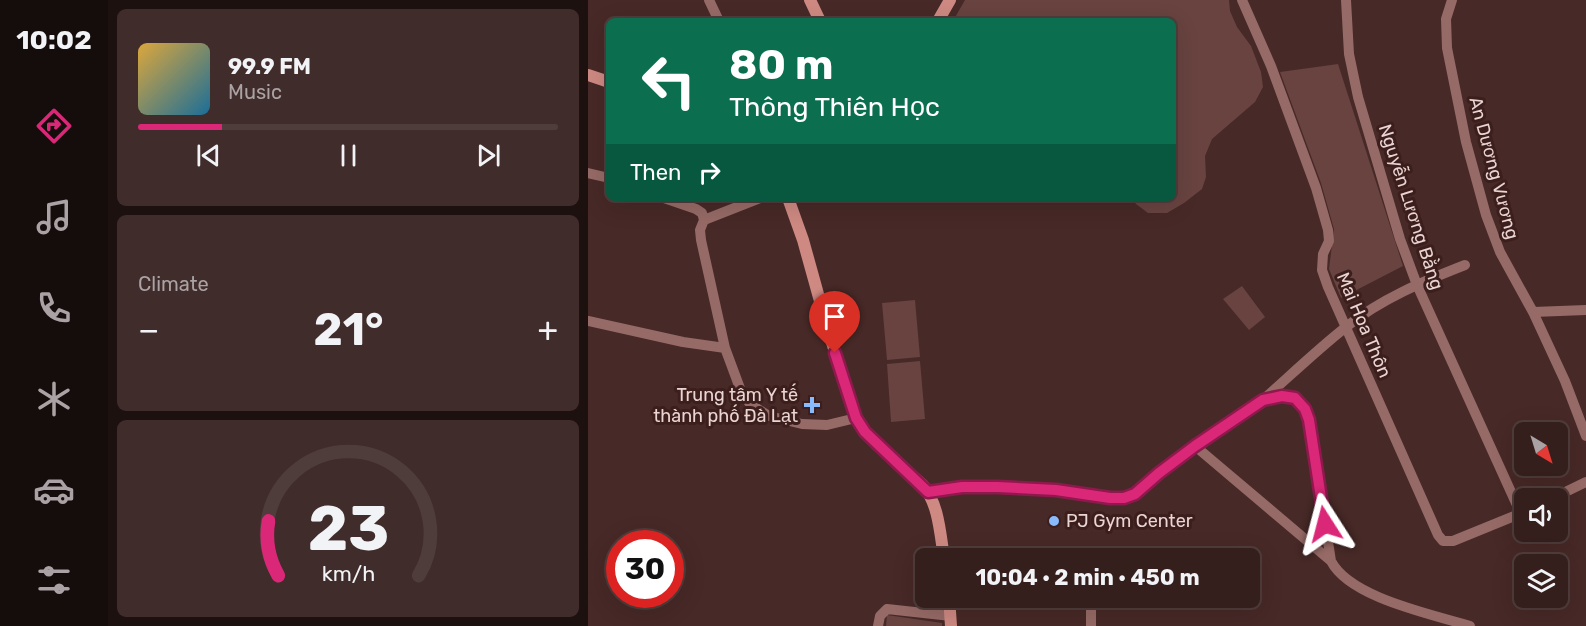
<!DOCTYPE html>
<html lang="en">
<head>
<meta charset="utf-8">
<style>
  body { margin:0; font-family:Rubik,sans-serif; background:#402c2a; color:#f1f3f6; height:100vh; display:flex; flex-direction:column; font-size:22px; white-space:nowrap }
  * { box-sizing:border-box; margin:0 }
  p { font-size:20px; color:#aaa2a4 }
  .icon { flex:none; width:33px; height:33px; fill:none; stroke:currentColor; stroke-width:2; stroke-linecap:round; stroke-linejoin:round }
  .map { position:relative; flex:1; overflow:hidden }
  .panel { display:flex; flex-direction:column; gap:9px; padding:9px; background:#1d1110; width:480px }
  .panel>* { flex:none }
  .top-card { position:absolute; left:18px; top:18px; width:570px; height:183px; border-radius:9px; box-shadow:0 6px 24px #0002,0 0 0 2px #4f3d3b; background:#0b6e4f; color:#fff; overflow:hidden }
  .needle { width:39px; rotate:142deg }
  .controls { position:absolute; left:926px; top:422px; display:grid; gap:12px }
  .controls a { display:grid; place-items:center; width:54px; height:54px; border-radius:9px; background:#351f1d; box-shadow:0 6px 24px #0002,0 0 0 2px #4f3d3b; font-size:30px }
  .speed { position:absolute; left:18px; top:530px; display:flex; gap:12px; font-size:30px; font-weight:700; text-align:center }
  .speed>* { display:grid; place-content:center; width:78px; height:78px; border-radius:50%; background:#351f1d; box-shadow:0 6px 24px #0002,0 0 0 2px #4f3d3b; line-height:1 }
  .speed .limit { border:9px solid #d22; background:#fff; color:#111 }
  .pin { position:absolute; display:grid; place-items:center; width:51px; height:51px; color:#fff; margin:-62px -26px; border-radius:50% 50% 50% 0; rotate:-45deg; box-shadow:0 0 6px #0007 }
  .pin .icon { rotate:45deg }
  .me { position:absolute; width:66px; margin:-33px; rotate:351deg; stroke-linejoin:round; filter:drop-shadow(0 0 4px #0008) }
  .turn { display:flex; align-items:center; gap:21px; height:126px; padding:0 24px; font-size:27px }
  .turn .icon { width:78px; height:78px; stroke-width:2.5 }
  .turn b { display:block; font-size:42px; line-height:51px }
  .then { display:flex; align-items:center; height:57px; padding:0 24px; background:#0003; gap:12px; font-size:22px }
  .big { font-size:45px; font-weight:700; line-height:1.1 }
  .panel .widget { flex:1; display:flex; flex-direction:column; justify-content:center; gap:9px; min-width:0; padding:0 21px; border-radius:9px; background:#402c2a }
  .panel .dial { align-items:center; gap:0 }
  .dial svg { height:156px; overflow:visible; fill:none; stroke:#4f3d3b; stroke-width:7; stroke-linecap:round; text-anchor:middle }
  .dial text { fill:#f1f3f6; stroke:none }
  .song { display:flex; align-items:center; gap:18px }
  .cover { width:72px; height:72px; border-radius:9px; background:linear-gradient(135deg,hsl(40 70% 55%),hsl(200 70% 35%)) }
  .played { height:6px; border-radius:3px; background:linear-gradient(90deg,#db2777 20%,#4f3d3b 20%) }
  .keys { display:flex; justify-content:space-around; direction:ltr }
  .heat { display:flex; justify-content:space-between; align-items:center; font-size:33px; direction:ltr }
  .trip { position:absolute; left:327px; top:548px; width:345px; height:60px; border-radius:9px; background:#351f1d; box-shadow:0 6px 24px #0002,0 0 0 2px #4f3d3b; font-weight:700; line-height:60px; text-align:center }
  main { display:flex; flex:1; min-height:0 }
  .tab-bar { display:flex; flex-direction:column; width:108px; justify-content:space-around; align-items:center; background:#150c0c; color:#aaa2a4 }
  .tab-bar .icon { width:42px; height:42px }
  .tab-bar .active { color:#db2777 }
  .tab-bar b { font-size:27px; color:#f1f3f6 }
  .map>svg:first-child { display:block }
  .green { fill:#684340 }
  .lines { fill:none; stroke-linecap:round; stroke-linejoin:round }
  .street { stroke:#966a66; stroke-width:10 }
  .secondary { stroke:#cd8982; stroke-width:12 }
  .route-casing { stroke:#8e194d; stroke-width:15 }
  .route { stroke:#db2777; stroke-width:10 }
  .poi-dot { fill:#89bafc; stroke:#3c1f1d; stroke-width:2 }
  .labels { text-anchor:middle; stroke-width:6; stroke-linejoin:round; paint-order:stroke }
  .street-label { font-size:18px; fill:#e9d5d3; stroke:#3c1f1d }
  .poi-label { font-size:18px; fill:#e9d5d3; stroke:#3c1f1d; text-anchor:end }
</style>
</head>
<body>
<main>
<nav class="tab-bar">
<b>10:02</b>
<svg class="icon active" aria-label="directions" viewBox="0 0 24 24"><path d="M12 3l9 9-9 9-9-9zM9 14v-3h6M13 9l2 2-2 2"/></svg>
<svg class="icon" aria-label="music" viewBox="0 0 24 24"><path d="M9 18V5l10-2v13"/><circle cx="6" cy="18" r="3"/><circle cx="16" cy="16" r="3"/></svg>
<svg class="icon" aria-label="phone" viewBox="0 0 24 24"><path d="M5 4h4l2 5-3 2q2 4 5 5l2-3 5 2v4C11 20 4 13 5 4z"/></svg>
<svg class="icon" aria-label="climate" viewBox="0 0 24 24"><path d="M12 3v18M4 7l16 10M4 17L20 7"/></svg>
<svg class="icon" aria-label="car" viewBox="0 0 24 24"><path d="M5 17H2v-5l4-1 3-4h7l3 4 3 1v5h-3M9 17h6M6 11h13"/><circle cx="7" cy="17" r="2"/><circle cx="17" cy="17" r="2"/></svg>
<svg class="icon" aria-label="filters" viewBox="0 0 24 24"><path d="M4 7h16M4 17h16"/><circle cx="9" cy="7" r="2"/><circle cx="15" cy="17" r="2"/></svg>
</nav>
<section class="panel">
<div class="widget">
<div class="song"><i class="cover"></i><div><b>99.9 FM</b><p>Music</p></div></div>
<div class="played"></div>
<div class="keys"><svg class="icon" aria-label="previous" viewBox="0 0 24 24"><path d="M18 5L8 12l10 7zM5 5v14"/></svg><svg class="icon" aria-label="pause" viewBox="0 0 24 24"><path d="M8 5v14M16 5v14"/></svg><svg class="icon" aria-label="next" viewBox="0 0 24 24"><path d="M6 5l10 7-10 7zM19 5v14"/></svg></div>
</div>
<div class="widget"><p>Climate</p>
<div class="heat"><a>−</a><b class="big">21°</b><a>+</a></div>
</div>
<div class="widget dial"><svg viewBox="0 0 100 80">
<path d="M14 69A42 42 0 1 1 86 69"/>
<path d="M14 69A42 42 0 0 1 9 41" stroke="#db2777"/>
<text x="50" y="56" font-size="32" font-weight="700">23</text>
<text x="50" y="72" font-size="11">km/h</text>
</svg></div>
</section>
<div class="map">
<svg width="998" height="626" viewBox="0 0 998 626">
  <rect width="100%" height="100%" fill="#472927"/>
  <path class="green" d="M377,0H641L642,11L649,27L663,46L673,72L675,87L667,102L624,139L617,156L618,177L614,189L596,203L579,213H560L548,204L544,198H585V21H365Z
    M750,64L815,266L753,298L741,269L746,229L733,183L692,72Z
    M654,286L677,317L661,330L635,299Z
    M327,300L332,357L299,360L294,303Z
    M332,361L337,419L303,422L299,364Z
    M299,615L354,623V626H298Z"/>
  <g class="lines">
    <path class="street" d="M121,0L131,21
      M654,0L683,66L728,188L740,230L741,241L735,254L734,270L740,287L850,535L855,541H865L936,512
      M758,0L761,54L770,97L812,239L829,285L933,514
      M864,0L858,19L859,48L878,142L898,215L912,252L945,312L977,381L998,436
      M0,173L21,178
      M76,198L108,209L114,213L116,220L112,230L113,240L137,348L153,391L162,404L181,416L214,424L239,425L268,418
      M116,220L172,198
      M945,312L998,310
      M0,321L95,342L137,348
      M677,398C704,374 730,349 758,327C793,299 836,281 877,265
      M607,446L743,561
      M340,492L374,487H410L468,491L522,498H536L547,494L571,473L607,446L665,406C690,391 711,389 721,420L743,561C762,598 844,614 882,626
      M965,498L998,482
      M503,597V626
      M290,626L292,616L299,609L363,616"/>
    <path class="secondary" d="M222,0L232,21
      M350,21L362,0
      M0,75L21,82
      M200,198L215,240L240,330L268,418L277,432L289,445L335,485C351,505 352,533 356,558
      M361,597L363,626"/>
  </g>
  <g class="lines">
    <g class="route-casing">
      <path id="route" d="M247,353L268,418L277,432L340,492L374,487H410L468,490L522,498H536L547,494L571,473L607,446L675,400L694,396L707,398L717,409L721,420L737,524"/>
    </g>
    <use href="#route" class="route"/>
  </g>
  <g class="poi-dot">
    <path d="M221 396h6v6h6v6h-6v6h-6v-6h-6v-6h6z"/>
    <circle cx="466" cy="521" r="6"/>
  </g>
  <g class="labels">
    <g class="street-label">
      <text transform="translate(906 168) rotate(75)" y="6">An Dương Vương</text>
      <text transform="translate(823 207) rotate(72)" y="6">Nguyễn Lương Bằng</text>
      <text transform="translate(776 325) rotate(67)" y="6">Mai Hoa Thôn</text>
    </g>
    <g class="poi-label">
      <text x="210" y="401">Trung tâm Y tế<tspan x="210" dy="21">thành phố Đà Lạt</tspan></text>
      <text x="478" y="527" text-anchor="start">PJ Gym Center</text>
    </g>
  </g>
</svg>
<div class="controls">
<a><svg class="needle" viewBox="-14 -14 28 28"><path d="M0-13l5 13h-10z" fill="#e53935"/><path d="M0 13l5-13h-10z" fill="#aaa2a4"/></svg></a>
<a><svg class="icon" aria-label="sound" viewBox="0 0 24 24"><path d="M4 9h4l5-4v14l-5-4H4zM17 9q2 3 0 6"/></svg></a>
<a><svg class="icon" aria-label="layers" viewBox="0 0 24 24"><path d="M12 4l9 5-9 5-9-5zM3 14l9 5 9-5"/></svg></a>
</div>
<div class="speed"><div class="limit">30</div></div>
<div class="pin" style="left:247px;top:353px;background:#d93025"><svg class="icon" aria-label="arrive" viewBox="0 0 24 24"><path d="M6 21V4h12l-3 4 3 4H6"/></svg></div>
<svg class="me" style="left:737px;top:524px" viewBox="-20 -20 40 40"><path d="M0-17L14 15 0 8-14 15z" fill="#db2777" stroke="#fff" stroke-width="4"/></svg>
<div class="trip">10:04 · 2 min · 450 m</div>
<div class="top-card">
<div class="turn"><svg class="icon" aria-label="left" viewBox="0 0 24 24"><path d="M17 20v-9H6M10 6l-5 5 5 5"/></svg><div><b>80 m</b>Thông Thiên Học</div></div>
<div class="then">Then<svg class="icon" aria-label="right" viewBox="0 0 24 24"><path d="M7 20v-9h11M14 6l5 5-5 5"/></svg></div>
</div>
</div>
</main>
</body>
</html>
